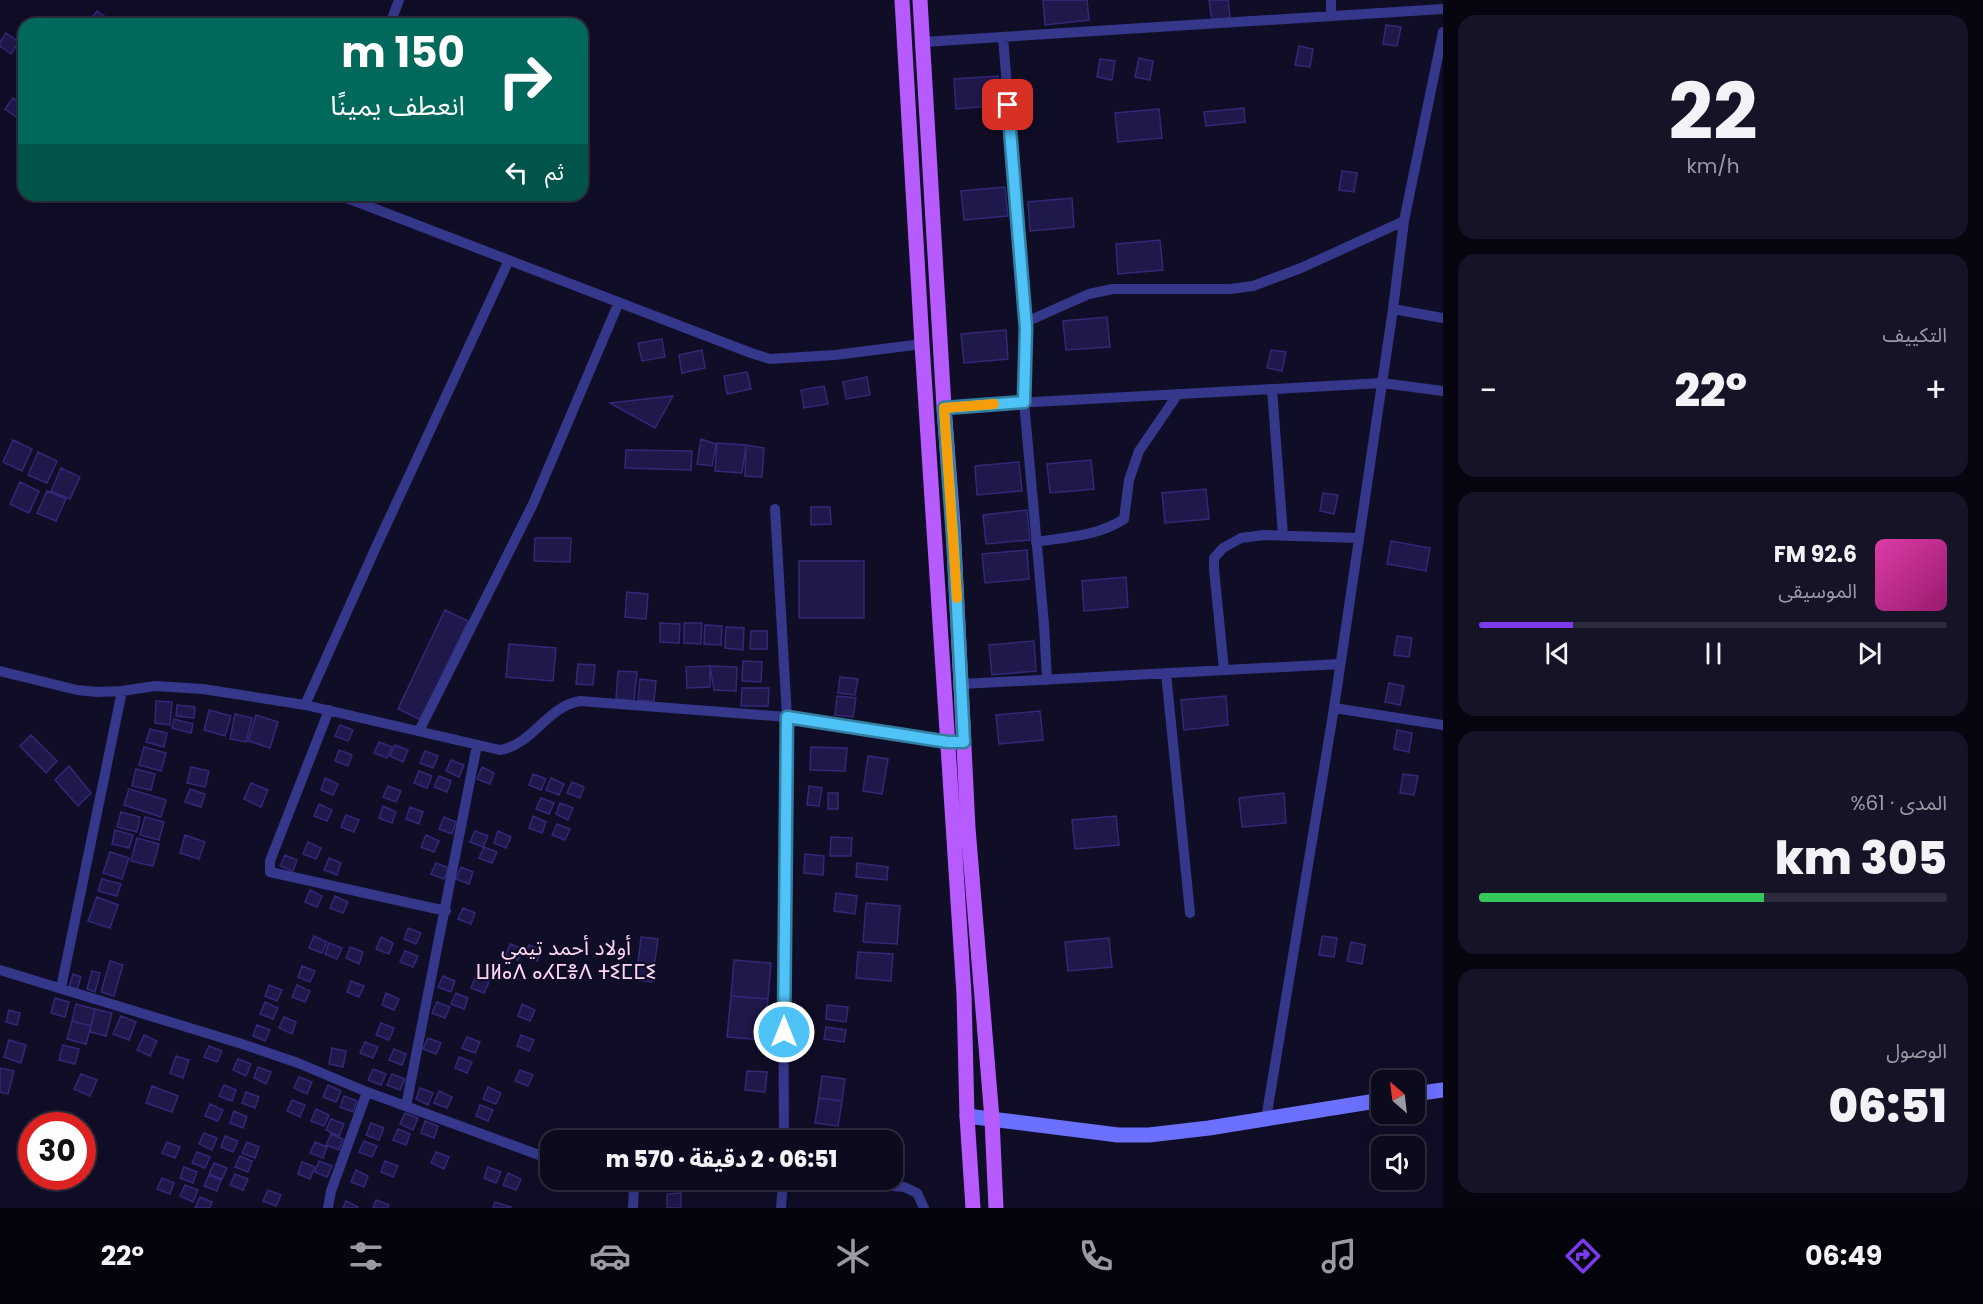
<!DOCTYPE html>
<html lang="ar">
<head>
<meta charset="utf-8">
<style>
  body { margin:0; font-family:Poppins,"Noto Sans Arabic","Noto Sans Tifinagh",sans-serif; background:#151326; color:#f1f3f6; direction:rtl; height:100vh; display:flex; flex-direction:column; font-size:22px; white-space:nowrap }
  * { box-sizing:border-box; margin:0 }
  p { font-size:20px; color:#9a9aa4 }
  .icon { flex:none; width:33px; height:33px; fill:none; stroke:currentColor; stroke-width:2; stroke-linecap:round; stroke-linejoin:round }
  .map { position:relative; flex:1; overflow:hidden; direction:ltr }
  .panel { display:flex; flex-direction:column; gap:15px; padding:15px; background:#070610; width:540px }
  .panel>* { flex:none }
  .hud { position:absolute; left:18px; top:18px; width:570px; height:183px; border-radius:18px; box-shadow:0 6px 24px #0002,0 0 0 2px #2c2b3b; direction:rtl; background:#00695c; color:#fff; overflow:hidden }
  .needle { width:39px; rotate:332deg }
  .buttons { position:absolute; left:1371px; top:1070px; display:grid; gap:12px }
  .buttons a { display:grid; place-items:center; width:54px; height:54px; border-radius:12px; background:#0c0a1d; box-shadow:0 6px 24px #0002,0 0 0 2px #2c2b3b; font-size:30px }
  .speed { position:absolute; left:18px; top:1112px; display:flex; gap:12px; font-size:30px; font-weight:700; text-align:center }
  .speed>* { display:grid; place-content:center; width:78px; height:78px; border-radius:50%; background:#0c0a1d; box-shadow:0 6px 24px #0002,0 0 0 2px #2c2b3b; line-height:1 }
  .speed .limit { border:9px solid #d22; background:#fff; color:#111 }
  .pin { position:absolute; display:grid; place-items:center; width:51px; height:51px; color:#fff; margin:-26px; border-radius:12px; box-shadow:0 3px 9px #0006 }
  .me { position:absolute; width:66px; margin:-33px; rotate:0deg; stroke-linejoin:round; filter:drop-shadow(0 0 4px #0008) }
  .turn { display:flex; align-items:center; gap:21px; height:126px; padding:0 24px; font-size:27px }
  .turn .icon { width:78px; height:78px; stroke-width:2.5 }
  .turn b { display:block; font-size:42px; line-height:51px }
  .then { display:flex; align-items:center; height:57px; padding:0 24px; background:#0003; gap:12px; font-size:22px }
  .big { font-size:45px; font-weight:800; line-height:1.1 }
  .panel .tile { flex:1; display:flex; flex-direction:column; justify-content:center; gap:9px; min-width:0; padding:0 21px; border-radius:18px; background:#151326 }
  .panel .dial { align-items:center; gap:0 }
  .dial b { font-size:78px; line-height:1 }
  .song { display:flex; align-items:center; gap:18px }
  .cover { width:72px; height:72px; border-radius:9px; background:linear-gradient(135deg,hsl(320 70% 55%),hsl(320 70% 35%)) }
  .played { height:6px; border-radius:3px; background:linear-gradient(90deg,#7c3aed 20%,#2c2b3b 20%) }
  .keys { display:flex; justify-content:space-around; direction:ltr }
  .heat { display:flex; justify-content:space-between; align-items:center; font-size:33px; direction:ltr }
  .charge { height:9px; border-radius:4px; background:linear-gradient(90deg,#34c759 61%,#2c2b3b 0) }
  .trip { position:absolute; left:540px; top:1130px; width:363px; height:60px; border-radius:18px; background:#0c0a1d; box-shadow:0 6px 24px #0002,0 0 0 2px #2c2b3b; font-weight:800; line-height:60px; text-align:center; direction:rtl }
  .menu { display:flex; height:96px; justify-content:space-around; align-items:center; background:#05040c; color:#9a9aa4 }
  .menu .icon { width:42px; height:42px }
  .menu .current { color:#7c3aed }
  .menu b { font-size:27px; color:#f1f3f6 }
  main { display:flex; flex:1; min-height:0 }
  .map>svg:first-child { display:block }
  .building { fill:#1f184a; stroke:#332877; stroke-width:1.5 }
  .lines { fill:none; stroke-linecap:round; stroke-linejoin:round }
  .street { stroke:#35378a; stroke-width:10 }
  .secondary { stroke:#6b70ff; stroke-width:15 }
  .primary { stroke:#b75bff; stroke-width:15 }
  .route-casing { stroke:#337fa1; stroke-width:15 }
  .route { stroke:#4fc3f7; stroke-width:10 }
  .slow { stroke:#f59e0b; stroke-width:10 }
  .labels { text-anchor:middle; stroke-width:4.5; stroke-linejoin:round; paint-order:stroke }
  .quarter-label { font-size:21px; fill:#ffd6f3; stroke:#100d27 }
</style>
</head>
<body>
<main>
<section class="panel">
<div class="tile dial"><b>22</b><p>km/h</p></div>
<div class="tile"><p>التكييف</p>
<div class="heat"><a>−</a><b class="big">22°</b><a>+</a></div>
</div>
<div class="tile">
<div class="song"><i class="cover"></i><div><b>92.6 FM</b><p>الموسيقى</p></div></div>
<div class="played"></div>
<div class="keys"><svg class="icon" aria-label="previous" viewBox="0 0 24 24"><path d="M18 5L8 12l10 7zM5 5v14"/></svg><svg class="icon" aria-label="pause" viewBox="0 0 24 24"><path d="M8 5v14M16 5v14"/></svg><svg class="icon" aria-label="next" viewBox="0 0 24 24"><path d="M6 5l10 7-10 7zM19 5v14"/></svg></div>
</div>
<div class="tile"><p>المدى · 61%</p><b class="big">305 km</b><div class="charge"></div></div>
<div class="tile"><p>الوصول</p><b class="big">06:51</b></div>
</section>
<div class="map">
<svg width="1443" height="1208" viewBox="0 0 1443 1208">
  <rect width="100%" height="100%" fill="#100d27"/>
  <path class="building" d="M1043,0H1087L1089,20L1045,25Z
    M1209,0H1228L1230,18L1212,21Z
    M97,11L110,20L107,24H92L89,22Z
    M1386,25L1401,27L1397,46L1383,44Z
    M6,33L19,42L11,54L0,46V42Z
    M1299,46L1313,49L1310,67L1295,65Z
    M1139,58L1153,61L1150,80L1135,77Z
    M1100,59L1115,61L1112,80L1097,77Z
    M998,76L1000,105L956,109L954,79Z
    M13,98L24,105V109L18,118L5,109Z
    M1244,108L1245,122L1206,126L1204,112Z
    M1159,109L1162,138L1118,142L1115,113Z
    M1342,171L1357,173L1354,192L1339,190Z
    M1005,187L1008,216L964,220L961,191Z
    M1072,198L1074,227L1030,231L1028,202Z
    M1160,240L1163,270L1118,274L1116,244Z
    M1107,317L1110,347L1066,350L1063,321Z
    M1006,330L1008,359L964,363L961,334Z
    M662,339L665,357L642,361L638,343Z
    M702,350L705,368L682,373L679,355Z
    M1271,350L1286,352L1282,371L1267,368Z
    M747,372L751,389L727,394L724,376Z
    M867,377L870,395L846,399L843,382Z
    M824,386L828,404L804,408L801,390Z
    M673,396L655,428L610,403Z
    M701,439L716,444L712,466L697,464Z
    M13,440L32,449L22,471L3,462Z
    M717,443L746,445L742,473L715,471Z
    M746,445L764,448L762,477L745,476Z
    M626,450L692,451L691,470L625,468Z
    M38,452L57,461L47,483L28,475Z
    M1091,460L1094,489L1050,493L1047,464Z
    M1019,462L1022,491L977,495L975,466Z
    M61,468L80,477L70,499L51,491Z
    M20,482L39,491L29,513L10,504Z
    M1206,489L1209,519L1165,523L1162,493Z
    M47,491L66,499L56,521L37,513Z
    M1323,493L1338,495L1334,514L1320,511Z
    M811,507H830L831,524L811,525Z
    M1027,510L1030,540L986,544L983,515Z
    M535,538H571L570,562L534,561Z
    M1391,541L1430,548L1426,571L1387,564Z
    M1027,550L1029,579L985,583L982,554Z
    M799,561H864V618H799Z
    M1126,577L1128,607L1084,611L1082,581Z
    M627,592L648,594L646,619L625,617Z
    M445,610L468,621L421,720L398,709Z
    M660,623L680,624L679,643L660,642Z
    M684,623H702L701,644L684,643Z
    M705,625L722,626L721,645L704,644Z
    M726,627L744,628L743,650L725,648Z
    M751,631H767V649H750Z
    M1397,636L1412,638L1409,657L1394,655Z
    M1034,641L1036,671L992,675L989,645Z
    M509,644L556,648L553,681L506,677Z
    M743,661L762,662L761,682L742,681Z
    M578,664L595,665L593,685L576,684Z
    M710,666V687L687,688L686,667Z
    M710,666L737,667L736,691L714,690Z
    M618,671L637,672L634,701L616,699Z
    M840,677L858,679L855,695L838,693Z
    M640,679L656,681L654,701L638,700Z
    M1389,683L1404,686L1400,705L1385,702Z
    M742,688H769L768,706H741Z
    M837,696L856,698L853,717L835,715Z
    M1226,696L1228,725L1184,730L1181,700Z
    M156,701L172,702L170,725L155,723Z
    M177,705L195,707L194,718L176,716Z
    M209,710L231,716L225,736L204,730Z
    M1040,711L1043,740L999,744L996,715Z
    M235,714L252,718L246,742L230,739Z
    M256,715L278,722L270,748L248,741Z
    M174,719L193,724L191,733L172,728Z
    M340,725L353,730L348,741L335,736Z
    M150,729L167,733L164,747L146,742Z
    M1397,730L1412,733L1409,752L1394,749Z
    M31,735L57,761L46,773L20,746Z
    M379,742L392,747L387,758L374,753Z
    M395,745L408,750L403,762L390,756Z
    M144,747L166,753L161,771L139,765Z
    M811,747L847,748L845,771L810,770Z
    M339,750L352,755L348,766L335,761Z
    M425,751L438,756L433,768L420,763Z
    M868,756L888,759L882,794L863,791Z
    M451,760L464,765L459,777L446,771Z
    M69,766L91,793L78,806L55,780Z
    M191,767L209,771L205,787L187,783Z
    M482,767L494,773L490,784L477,779Z
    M136,769L155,774L151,790L132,786Z
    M419,771L432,776L427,788L414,783Z
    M533,774L546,779L541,790L529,785Z
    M1403,774L1418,776L1414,795L1400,793Z
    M439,776L451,781L447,792L434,787Z
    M325,778L338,784L333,795L321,790Z
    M551,778L564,784L559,795L546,790Z
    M572,782L584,787L580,798L567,793Z
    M251,783L268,790L261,807L244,799Z
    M388,786L401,791L396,802L383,797Z
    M809,786L822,788L819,806L807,805Z
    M129,789L166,800L161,817L124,805Z
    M190,789L205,794L201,807L185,802Z
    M828,793H838V809H828Z
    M1284,793L1286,823L1242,827L1239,798Z
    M541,798L554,803L549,814L536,809Z
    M560,803L573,808L568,820L556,814Z
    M319,804L332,810L327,821L314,816Z
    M383,806L396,812L392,823L379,818Z
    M410,807L423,812L419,824L406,819Z
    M121,812L140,817L137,832L117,827Z
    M346,815L359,820L354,832L341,827Z
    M533,816L546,822L542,833L529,828Z
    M1116,816L1119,845L1075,849L1072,820Z
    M145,817L164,822L159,840L140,835Z
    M444,817L456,822L452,834L439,829Z
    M557,824L570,829L565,840L552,835Z
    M115,830L133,835L129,848L112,844Z
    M475,831L488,836L483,847L470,842Z
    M498,831L511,837L506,848L494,843Z
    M185,835L205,842L199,859L180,853Z
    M426,835L439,841L434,852L421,847Z
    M831,837L852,838L851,856H830Z
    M137,838L159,844L153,866L131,861Z
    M308,842L321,848L316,859L303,854Z
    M484,847L497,852L492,863L479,858Z
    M110,852L129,858L122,879L103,873Z
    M805,854L824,856L823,875L804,873Z
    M285,855L297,860L293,871L280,866Z
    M329,858L341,863L337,875L324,870Z
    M436,863L449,868L444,879L431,874Z
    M857,863L888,867L887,880L856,877Z
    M461,867L473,872L469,884L456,879Z
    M102,879L121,884L117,896L98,891Z
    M310,890L322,896L317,907L305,902Z
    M836,893L857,896L855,914L834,911Z
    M335,896L348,902L343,913L330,908Z
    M97,897L118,905L110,928L88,921Z
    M866,903L900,906L897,944L863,942Z
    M463,908L475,913L471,924L458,919Z
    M408,928L421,933L416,944L404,939Z
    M314,936L327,942L322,953L309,948Z
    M1322,936L1337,938L1334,957L1319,955Z
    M381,937L393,943L389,954L376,949Z
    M641,937L658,939L652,982L636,980Z
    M1109,938L1112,967L1068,971L1065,942Z
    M1351,942L1365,945L1362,964L1347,961Z
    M329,943L342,948L337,959L325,954Z
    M510,944L523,949L518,960L506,955Z
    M529,945L542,950L537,961L524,956Z
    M350,947L363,952L359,964L346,958Z
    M405,951L418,956L413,967L400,962Z
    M858,952L893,954L891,981L856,978Z
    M734,960L771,963L768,999L731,996Z
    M110,961L123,965L114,996L101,992Z
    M302,966L315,971L310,982L298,977Z
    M92,971L100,973L95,992L87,989Z
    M73,974L81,977L77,990L69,987Z
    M443,976L455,981L451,992L438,987Z
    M476,976L489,982L484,993L471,988Z
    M351,981L364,986L359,997L347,992Z
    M269,985L282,990L277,1001L265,996Z
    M297,985L310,991L305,1002L292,997Z
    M386,993L399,999L394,1010L382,1005Z
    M456,993L468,998L464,1009L451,1004Z
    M731,996L768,999L764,1040L727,1037Z
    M55,998L69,1002L65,1017L51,1013Z
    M265,1002L278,1008L273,1019L260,1014Z
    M437,1002L450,1007L445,1018L432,1013Z
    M76,1004L95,1009L91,1026L72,1021Z
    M522,1004L535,1010L530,1021L518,1016Z
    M827,1005L848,1007L846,1022L826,1019Z
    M95,1009L112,1013L106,1036L90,1032Z
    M9,1010L20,1013L17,1025L6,1022Z
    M121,1016L136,1022L129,1040L113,1034Z
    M284,1017L296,1022L292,1034L279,1028Z
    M72,1021L91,1026L86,1044L67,1039Z
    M381,1023L394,1028L389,1040L376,1035Z
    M257,1025L270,1030L265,1041L253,1036Z
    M826,1027L846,1030L844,1042L824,1039Z
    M144,1035L157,1041L150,1056L137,1050Z
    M521,1035L534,1040L529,1051L517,1046Z
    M467,1037L480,1042L475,1053L462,1048Z
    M428,1038L441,1043L436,1054L423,1049Z
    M9,1040L26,1045L21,1063L4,1057Z
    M365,1042L378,1047L373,1058L360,1053Z
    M63,1045L79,1049L75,1064L59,1060Z
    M209,1046L222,1051L217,1062L204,1057Z
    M332,1048L346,1051L343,1067L329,1064Z
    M394,1049L406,1054L402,1065L389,1060Z
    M176,1056L189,1060L183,1078L170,1073Z
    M459,1057L472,1062L467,1073L455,1068Z
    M238,1059L251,1064L246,1076L233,1070Z
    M258,1067L271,1072L266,1084L254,1078Z
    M0,1068L14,1071L8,1094L0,1092Z
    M373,1069L386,1074L381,1085L368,1080Z
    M520,1070L533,1075L528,1086L515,1081Z
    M747,1071L767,1072L765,1092L745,1090Z
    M81,1074L97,1080L90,1096L74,1089Z
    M392,1074L405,1079L400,1090L387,1085Z
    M822,1076L845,1079L842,1101L819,1098Z
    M299,1077L312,1082L307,1094L294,1088Z
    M224,1085L236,1090L232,1101L219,1096Z
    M328,1085L341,1091L336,1102L323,1097Z
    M152,1086L178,1096L172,1112L146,1103Z
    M488,1087L501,1093L496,1104L483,1099Z
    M420,1088L433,1093L428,1105L416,1099Z
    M439,1091L452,1097L447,1108L434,1103Z
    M246,1092L259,1097L255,1108L242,1103Z
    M344,1096L357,1101L353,1112L340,1107Z
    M819,1098L842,1101L838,1126L815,1123Z
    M292,1100L305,1105L300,1117L287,1111Z
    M210,1104L223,1110L218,1121L205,1116Z
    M480,1105L493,1110L488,1121L476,1116Z
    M316,1109L329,1115L324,1126L311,1121Z
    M234,1111L247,1117L243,1128L230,1123Z
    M405,1113L418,1118L413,1130L400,1124Z
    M331,1119L344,1124L339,1136L326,1130Z
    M425,1121L438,1126L434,1138L421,1133Z
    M371,1123L384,1128L379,1140L366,1135Z
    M398,1129L410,1134L406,1145L393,1140Z
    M204,1133L217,1138L212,1150L199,1144Z
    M331,1134L343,1139L339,1150L326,1145Z
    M225,1136L238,1141L233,1152L221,1147Z
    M364,1141L377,1146L372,1157L359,1152Z
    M167,1142L180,1147L175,1158L162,1153Z
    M247,1142L259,1147L255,1158L242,1153Z
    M315,1142L327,1147L323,1158L310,1153Z
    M197,1152L210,1157L205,1168L192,1163Z
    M436,1152L449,1157L444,1169L431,1163Z
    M240,1156L252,1161L248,1172L235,1167Z
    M319,1161L332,1166L327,1177L315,1172Z
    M385,1161L398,1166L393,1177L381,1172Z
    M302,1162L315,1167L310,1179L298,1174Z
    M214,1163L227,1168L222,1179L209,1174Z
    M184,1167L197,1172L193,1183L180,1178Z
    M488,1167L501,1172L496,1183L484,1178Z
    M356,1170L368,1176L364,1187L351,1182Z
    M508,1173L521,1179L516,1190L503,1185Z
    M235,1174L248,1179L243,1190L230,1185Z
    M209,1175L221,1180L217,1191L204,1186Z
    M162,1178L174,1183L170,1194L157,1189Z
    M185,1185L198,1190L193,1202L180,1196Z
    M268,1190L281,1195L276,1206L263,1201Z
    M681,1193V1208H667V1194Z
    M200,1197L212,1202L210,1208H195Z
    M376,1200L389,1205L388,1208H373Z
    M346,1201L358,1207V1208H343Z
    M495,1202L511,1207V1208H493Z"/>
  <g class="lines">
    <path class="street" d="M1331,0V16
      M390,24L399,0
      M1003,37L1026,322
      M923,42L1443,9
      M339,195L751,353L770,359L835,355L922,344
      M1393,309L1443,318
      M1272,389L1283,535
      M944,407L1382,383L1443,391
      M775,509L787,717L783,945L784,1140
      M1036,542C1067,537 1098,536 1124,519L1129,480L1139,451L1178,394
      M1224,670L1214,569V558L1223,548L1241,538L1264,535L1359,538
      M0,671L77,690L97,692L122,691L155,686L203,689L305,705L500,750C534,744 546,707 580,701L787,717L954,742
      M1166,673L1190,913
      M1047,680L1044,624L1024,402L1026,322L1089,294L1113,289H1230L1253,286L1301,268L1404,221
      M962,684L1340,664
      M305,705L376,547L509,260
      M1334,708L1443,725
      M329,710L270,861V872L446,911
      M419,731L533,504L619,302
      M0,970L239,1043L298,1063L367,1092L550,1159
      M61,988L122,691
      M406,1106L477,745
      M1266,1119L1334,708L1393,309L1404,221L1443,32
      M642,1140L652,1136L681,1140
      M610,1179L634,1187V1179
      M811,1179L904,1187L917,1193L924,1208
      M328,1208L331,1191L367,1092
      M633,1208L634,1187
      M781,1208L783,1179"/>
    <path class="secondary" d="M1414,1094L1443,1090
      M967,1116L1118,1135H1149L1209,1128L1382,1100"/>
    <path class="primary" d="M902,0L922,344L964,994L967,1116L973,1208
      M920,0L944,407L953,525L968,828L992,1119L996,1208"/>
  </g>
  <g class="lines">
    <g class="route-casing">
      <path id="route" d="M784,1032L787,717L948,742H964L954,548L944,408L1024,402L1026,328L1008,105"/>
    </g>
    <use href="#route" class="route"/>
    <path class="slow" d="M957,598L944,408L994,404"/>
  </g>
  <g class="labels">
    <g class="quarter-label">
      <text x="566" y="955">أولاد أحمد تيمي<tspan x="566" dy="24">ⵡⵍⴰⴷ ⴰⵃⵎⴻⴷ ⵜⵉⵎⵎⵉ</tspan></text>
    </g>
  </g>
</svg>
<div class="buttons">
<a><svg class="needle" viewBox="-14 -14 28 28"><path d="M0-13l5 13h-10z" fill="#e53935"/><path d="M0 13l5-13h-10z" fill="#9a9aa4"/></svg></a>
<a><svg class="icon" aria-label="sound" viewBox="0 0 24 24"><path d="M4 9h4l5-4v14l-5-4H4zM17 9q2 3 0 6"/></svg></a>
</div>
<div class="speed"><div class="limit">30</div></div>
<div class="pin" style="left:1008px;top:105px;background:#d93025"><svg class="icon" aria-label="arrive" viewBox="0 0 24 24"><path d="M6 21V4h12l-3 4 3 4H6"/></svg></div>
<svg class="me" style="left:784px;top:1032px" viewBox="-20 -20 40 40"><circle r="17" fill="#4fc3f7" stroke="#fff" stroke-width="3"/><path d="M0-11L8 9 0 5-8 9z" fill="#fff"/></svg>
<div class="trip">06:51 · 2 دقيقة · 570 m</div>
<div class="hud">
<div class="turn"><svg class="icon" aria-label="right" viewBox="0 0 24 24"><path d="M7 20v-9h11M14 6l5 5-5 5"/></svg><div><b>150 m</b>انعطف يمينًا</div></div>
<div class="then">ثم<svg class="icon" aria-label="left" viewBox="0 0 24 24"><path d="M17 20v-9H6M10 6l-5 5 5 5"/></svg></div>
</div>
</div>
</main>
<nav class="menu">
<b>06:49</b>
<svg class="icon current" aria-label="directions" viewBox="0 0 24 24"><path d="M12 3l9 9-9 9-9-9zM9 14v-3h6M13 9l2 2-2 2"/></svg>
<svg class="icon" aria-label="music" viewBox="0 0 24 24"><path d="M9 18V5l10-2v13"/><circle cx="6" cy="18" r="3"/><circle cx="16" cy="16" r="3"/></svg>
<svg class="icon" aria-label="phone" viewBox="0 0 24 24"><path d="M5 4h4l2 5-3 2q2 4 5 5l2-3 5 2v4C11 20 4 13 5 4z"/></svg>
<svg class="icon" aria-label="climate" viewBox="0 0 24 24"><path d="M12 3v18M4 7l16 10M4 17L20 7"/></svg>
<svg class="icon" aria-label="car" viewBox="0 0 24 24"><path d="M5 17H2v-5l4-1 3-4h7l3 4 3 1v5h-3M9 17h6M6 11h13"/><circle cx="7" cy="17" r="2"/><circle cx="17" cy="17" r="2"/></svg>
<svg class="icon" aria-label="filters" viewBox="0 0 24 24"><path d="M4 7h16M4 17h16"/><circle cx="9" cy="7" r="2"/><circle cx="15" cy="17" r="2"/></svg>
<b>22°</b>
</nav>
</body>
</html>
